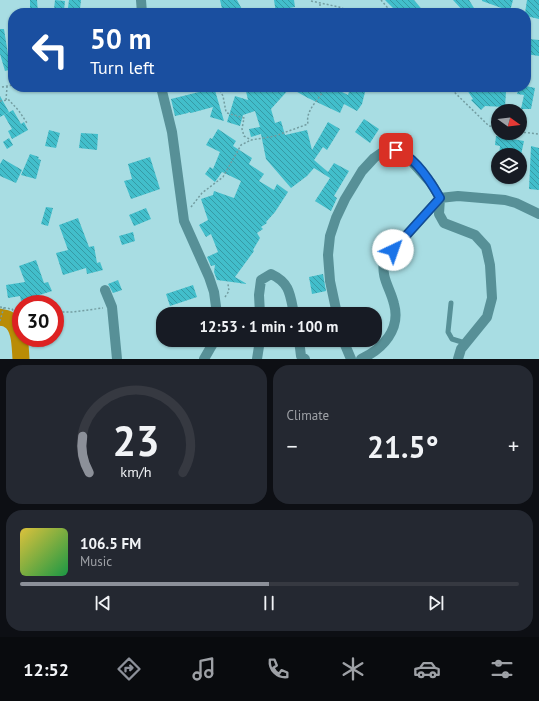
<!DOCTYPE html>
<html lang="en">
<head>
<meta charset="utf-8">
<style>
  body { margin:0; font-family:"PT Sans",sans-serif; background:#242831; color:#f1f3f6; height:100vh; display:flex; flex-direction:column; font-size:15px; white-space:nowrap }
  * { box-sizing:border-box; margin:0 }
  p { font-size:13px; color:#9ea1a6 }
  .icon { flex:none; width:22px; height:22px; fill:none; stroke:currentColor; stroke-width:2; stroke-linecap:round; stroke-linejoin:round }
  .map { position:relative; height:359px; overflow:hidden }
  .details { display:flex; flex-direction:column; gap:6px; padding:6px; background:#0d0f14; flex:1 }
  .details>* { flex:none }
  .guide { position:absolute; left:8px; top:8px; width:523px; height:84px; border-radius:16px; box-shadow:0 1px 3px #0004; background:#1a4fa0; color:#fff; overflow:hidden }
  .needle { width:26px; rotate:105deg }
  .tools { position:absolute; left:491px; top:104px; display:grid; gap:8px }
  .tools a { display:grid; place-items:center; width:36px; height:36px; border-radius:50%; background:#171b24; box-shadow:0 1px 3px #0004; font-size:20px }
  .speed { position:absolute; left:12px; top:295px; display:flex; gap:8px; font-size:20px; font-weight:700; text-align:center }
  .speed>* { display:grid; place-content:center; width:52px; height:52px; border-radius:50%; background:#171b24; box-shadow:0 1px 3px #0004; line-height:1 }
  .speed .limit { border:6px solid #d22; background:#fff; color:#111 }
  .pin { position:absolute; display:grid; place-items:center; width:34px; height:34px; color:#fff; margin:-17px; border-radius:8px; box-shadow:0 2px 6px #0006 }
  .me { position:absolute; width:44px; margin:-22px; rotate:42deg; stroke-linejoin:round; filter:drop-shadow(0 0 3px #0008) }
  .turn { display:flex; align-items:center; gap:14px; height:84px; padding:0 16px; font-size:18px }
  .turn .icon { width:52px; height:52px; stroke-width:2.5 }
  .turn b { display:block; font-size:28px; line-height:34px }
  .big { font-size:30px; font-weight:700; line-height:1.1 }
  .details .widget { flex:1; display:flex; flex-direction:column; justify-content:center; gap:6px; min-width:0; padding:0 14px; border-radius:16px; background:#242831 }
  .details .dial { align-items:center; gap:0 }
  .dial svg { height:104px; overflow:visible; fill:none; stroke:#363941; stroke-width:7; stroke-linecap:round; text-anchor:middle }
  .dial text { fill:#f1f3f6; stroke:none }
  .song { display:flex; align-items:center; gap:12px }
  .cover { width:48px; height:48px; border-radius:6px; background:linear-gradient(135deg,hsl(50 70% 55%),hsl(140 70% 35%)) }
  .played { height:4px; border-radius:2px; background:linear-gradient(90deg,#8c9099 50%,#363941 50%) }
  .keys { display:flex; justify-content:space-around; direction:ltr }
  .heat { display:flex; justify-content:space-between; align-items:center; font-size:22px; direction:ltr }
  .details .tiles { flex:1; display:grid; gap:6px; grid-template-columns:1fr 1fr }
  .widget:last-child { grid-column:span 2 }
  .trip { position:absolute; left:156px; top:307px; width:226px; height:40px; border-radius:16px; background:#171b24; box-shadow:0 1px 3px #0004; font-weight:700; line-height:40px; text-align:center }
  .tabs { display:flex; height:64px; justify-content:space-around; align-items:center; background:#090b0e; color:#9ea1a6 }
  .tabs .icon { width:28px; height:28px }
  .tabs .active { color:#8c9099 }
  .tabs b { font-size:18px; color:#f1f3f6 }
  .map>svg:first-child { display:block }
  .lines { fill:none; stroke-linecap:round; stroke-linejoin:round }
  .river { stroke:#b98c06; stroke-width:17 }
  .building { fill:url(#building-back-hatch) }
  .path { stroke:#739da1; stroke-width:1.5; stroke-dasharray:2 2; stroke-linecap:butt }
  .lane { stroke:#579097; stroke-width:5 }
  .street { stroke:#579097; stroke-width:10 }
  .route-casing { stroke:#114b97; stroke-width:10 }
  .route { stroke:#1a73e8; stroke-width:7 }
</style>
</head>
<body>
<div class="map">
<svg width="539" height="359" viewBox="0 0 539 359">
  <defs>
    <pattern id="building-back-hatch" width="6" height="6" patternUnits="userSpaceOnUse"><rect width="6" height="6" fill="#42becb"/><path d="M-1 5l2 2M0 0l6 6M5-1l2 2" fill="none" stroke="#369aa5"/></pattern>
  </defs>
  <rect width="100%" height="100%" fill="#a8dde3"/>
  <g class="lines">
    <path class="river" d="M0,317C3,318 7,318 9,320C21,327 20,347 21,359"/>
  </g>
  <path class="building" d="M30,0H37L38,13H30Z
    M55,0L65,1L64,10L54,9Z
    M69,0H81L80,9L68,8Z
    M220,0H237L244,13H223Z
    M274,0H294L295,7L283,9L284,13H276Z
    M385,0H414L425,13H402L398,9L396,11Z
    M453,0H469L474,8L471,13H465Z
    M482,0H513L510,11L482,1Z
    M527,0H539V19L526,16V13H525Z
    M0,29H4L9,61L13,60V69L5,71L0,54Z
    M529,39L539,40V56L526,54Z
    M526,86L535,88L531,109H521L524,95L517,94L519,87Z
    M197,87H214L224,121L210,117L213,107L191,113L189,112L188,113L175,116L171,99L199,92Z
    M245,87H332L348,95L350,88L365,92L362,104L357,111L344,104L340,113L308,98L290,88L271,109L275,123L281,121L285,135L307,130L312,150L328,122L340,129L327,150L323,147L314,160L328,172L334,163L349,171L334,196L337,198L331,211L315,201L330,178L314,168L307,176L291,188L266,159L261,134L251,137L249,129L260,127L255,111L243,115L240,126L227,122L235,96L248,100Z
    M465,87H495V91L506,92L505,107L485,106L481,110L471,100L473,99Z
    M0,96L9,112L0,117Z
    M13,110L21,124L24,122L28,130L12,139L8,131L12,129L4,115Z
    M364,119L379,129L370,143L355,132Z
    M218,129L236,141L233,146L252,158L249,164L264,174L259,181L274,190L277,184L288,192L275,212L266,222L267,223L261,227L263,229L257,233L260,238L253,250L254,251L235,277L247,284L217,280L214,272L215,265L211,266L207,257L218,252L211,234L206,237L199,225L208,220L201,199L213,195L214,191L234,198L241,181L222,172L215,182L205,174L210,167L213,169L220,152L206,145L210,138L212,139Z
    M49,130L60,133L56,148L45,146Z
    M81,133L98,134L97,150L79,148Z
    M496,136L524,141L521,155H499L500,146L495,145Z
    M9,138L13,145L7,149L3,142Z
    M531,146L539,148V190L529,189Z
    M30,154L39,157L38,159L41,160L36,179L21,175Z
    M150,157L160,189L131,199L124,181L132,179L128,164Z
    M3,159L22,170L16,183L0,176V164Z
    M46,207L53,208L48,226L41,224Z
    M146,208L151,219L134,226L129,215Z
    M78,218L89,247L94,246L97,263L100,262L103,270L87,274L86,268L63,275L56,253L68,250L59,225Z
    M133,232L135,241L122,245L119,236Z
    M36,260L44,283L48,282L52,291L21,301L20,296L8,298L6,285L25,282L19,266Z
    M323,274L326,291L312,294L309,277Z
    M118,280L122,290L113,293L108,284Z
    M193,285L197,297L170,306L166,294Z"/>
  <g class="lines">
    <path class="path" d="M381,0L392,13
      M311,1L339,7L354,13
      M320,4V13
      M2,87L13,85
      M218,87L223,96L226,112L227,113L244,118L242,129L244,136L251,140L275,136L308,124C305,109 320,100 325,87
      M449,87L489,126L498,127
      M6,100L7,87
      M0,101L9,100L19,111L27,123
      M520,132L539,134
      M191,207L202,193L223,177L241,145L251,140
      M225,297L229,291L228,284
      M0,307L12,309L21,321
      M55,315L63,312H72L103,308
      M0,321L4,307"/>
    <path class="lane" d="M451,303L448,332L452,339L465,343"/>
    <path class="street" d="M141,0L142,13
      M161,87L172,132L184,221L209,277L214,292L217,314
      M105,290L112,307L117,359
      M260,314L259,295L261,280L271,274C290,283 290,294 294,314
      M337,314L330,281L328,255L330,236L336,218L345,199L362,171L374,158L384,151H396L404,153L431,183L440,198L439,214L444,223L475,235L486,247L490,265L492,298L487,317L461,349L458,359
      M299,340L301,356L305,359
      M343,340L351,359
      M204,359L215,340
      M257,359L260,340
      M361,359C383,349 401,329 394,304C390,287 381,279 384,260L440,198L458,196L505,200L516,203L539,214"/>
  </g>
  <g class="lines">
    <g class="route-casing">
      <path id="route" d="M393,250L440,198C431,182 414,156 396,150"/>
    </g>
    <use href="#route" class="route"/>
  </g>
</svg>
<div class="tools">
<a><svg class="needle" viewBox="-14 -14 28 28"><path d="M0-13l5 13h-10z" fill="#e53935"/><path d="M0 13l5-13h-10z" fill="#9ea1a6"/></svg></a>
<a><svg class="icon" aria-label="layers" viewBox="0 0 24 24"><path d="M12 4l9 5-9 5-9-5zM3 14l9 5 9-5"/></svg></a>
</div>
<div class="speed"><div class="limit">30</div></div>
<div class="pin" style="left:396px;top:150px;background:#d93025"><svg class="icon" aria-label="arrive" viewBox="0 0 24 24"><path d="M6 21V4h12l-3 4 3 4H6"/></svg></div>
<svg class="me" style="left:393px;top:250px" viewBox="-20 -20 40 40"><circle r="19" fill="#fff"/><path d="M0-13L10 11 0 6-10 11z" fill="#1a73e8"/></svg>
<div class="trip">12:53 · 1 min · 100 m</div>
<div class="guide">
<div class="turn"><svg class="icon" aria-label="left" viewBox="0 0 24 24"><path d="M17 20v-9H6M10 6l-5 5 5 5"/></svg><div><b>50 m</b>Turn left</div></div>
</div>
</div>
<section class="details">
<div class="tiles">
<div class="widget dial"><svg viewBox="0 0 100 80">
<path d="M14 69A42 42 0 1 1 86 69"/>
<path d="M14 69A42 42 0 0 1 9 41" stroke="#8c9099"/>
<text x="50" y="56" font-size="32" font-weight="700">23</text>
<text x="50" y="72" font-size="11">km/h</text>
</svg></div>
<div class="widget"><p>Climate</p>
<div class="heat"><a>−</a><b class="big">21.5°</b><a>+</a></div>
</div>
<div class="widget">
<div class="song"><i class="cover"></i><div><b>106.5 FM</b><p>Music</p></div></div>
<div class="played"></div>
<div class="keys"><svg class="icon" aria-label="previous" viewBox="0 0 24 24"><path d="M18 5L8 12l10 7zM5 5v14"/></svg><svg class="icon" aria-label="pause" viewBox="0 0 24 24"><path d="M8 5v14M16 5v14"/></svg><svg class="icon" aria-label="next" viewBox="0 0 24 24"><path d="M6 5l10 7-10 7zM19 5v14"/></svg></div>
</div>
</div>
</section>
<nav class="tabs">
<b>12:52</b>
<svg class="icon active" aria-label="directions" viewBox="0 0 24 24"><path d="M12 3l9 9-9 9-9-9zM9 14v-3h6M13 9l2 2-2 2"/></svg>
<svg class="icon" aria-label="music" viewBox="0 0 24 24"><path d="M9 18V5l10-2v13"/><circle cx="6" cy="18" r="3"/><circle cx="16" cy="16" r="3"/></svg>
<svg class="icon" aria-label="phone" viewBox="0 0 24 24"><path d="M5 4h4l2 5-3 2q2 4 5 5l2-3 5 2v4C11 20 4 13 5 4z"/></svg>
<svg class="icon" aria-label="climate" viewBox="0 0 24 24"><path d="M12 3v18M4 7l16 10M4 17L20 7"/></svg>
<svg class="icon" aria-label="car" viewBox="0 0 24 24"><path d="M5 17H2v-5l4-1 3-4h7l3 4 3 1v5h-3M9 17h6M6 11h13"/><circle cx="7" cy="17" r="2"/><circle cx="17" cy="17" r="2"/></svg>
<svg class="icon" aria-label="filters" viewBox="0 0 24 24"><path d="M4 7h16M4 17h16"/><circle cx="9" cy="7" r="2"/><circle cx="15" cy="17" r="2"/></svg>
</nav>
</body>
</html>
